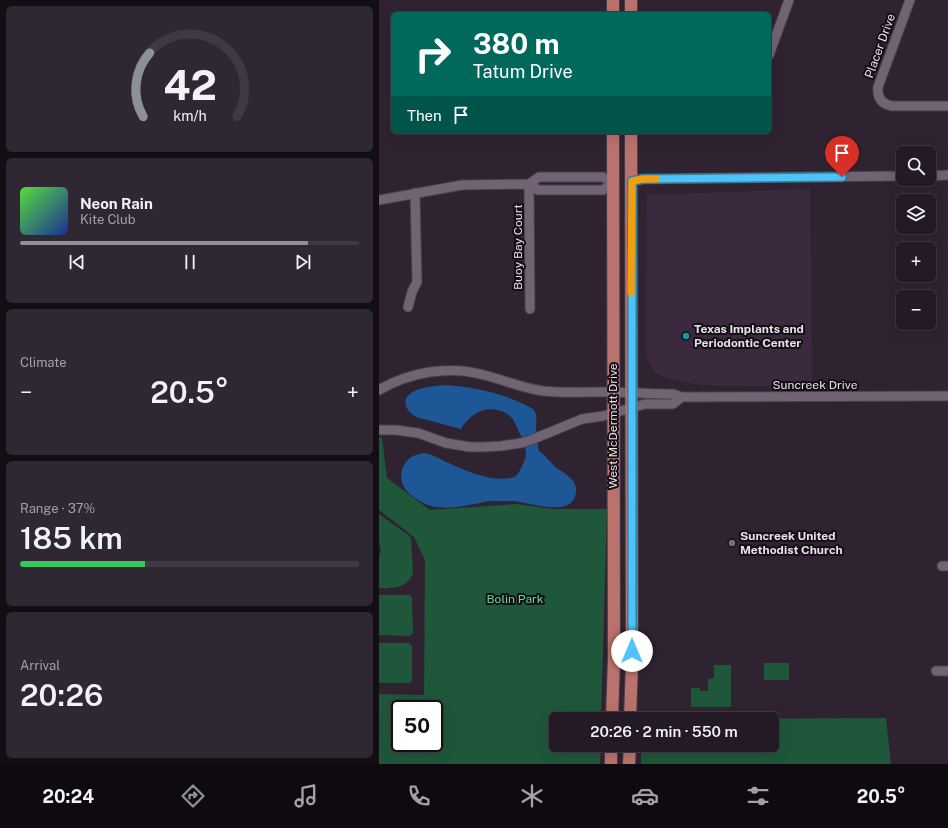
<!DOCTYPE html>
<html lang="en">
<head>
<meta charset="utf-8">
<style>
  body { margin:0; font-family:"Public Sans",sans-serif; background:#2f2732; color:#f1f3f6; height:100vh; display:flex; flex-direction:column; font-size:15px; white-space:nowrap }
  * { box-sizing:border-box; margin:0 }
  p { font-size:13px; color:#a3a1a7 }
  .icon { flex:none; width:22px; height:22px; fill:none; stroke:currentColor; stroke-width:2; stroke-linecap:round; stroke-linejoin:round }
  .map { position:relative; flex:1; overflow:hidden }
  .details { display:flex; flex-direction:column; gap:6px; padding:6px; background:#130e14; width:379px }
  .details>* { flex:none }
  .hud { position:absolute; left:12px; top:12px; width:380px; height:122px; border-radius:6px; box-shadow:0 4px 16px #0002,0 0 0 1px #403842; background:#00695c; color:#fff; overflow:hidden }
  .controls { position:absolute; left:517px; top:146px; display:grid; gap:8px }
  .controls a { display:grid; place-items:center; width:40px; height:40px; border-radius:6px; background:#231a25; box-shadow:0 4px 16px #0002,0 0 0 1px #403842; font-size:20px }
  .speed { position:absolute; left:12px; top:700px; display:flex; gap:8px; font-size:20px; font-weight:700; text-align:center }
  .speed>* { display:grid; place-content:center; width:52px; height:52px; border-radius:50%; background:#231a25; box-shadow:0 4px 16px #0002,0 0 0 1px #403842; line-height:1 }
  .speed .limit { border:2px solid #111; border-radius:6px; background:#fff; color:#111 }
  .pin { position:absolute; display:grid; place-items:center; width:34px; height:34px; color:#fff; margin:-41px -17px; border-radius:50% 50% 50% 0; rotate:-45deg; box-shadow:0 0 4px #0007 }
  .pin .icon { rotate:45deg }
  .me { position:absolute; width:44px; margin:-22px; rotate:0deg; stroke-linejoin:round; filter:drop-shadow(0 0 3px #0008) }
  .turn { display:flex; align-items:center; gap:14px; height:84px; padding:0 16px; font-size:18px }
  .turn .icon { width:52px; height:52px; stroke-width:2.5 }
  .turn b { display:block; font-size:28px; line-height:34px }
  .then { display:flex; align-items:center; height:38px; padding:0 16px; background:#0003; gap:8px; font-size:15px }
  .big { font-size:30px; font-weight:600; line-height:1.1 }
  .details .widget { flex:1; display:flex; flex-direction:column; justify-content:center; gap:6px; min-width:0; padding:0 14px; border-radius:6px; background:#2f2732 }
  .details .dial { align-items:center; gap:0 }
  .dial svg { height:104px; overflow:visible; fill:none; stroke:#403842; stroke-width:7; stroke-linecap:round; text-anchor:middle }
  .dial text { fill:#f1f3f6; stroke:none }
  .song { display:flex; align-items:center; gap:12px }
  .cover { width:48px; height:48px; border-radius:6px; background:linear-gradient(135deg,hsl(110 70% 55%),hsl(230 70% 35%)) }
  .played { height:4px; border-radius:2px; background:linear-gradient(90deg,#8c9099 85%,#403842 85%) }
  .keys { display:flex; justify-content:space-around; direction:ltr }
  .heat { display:flex; justify-content:space-between; align-items:center; font-size:22px; direction:ltr }
  .charge { height:6px; border-radius:3px; background:linear-gradient(90deg,#34c759 37%,#403842 0) }
  .trip { position:absolute; left:170px; top:712px; width:230px; height:40px; border-radius:6px; background:#231a25; box-shadow:0 4px 16px #0002,0 0 0 1px #403842; font-weight:600; line-height:40px; text-align:center }
  .tab-bar { display:flex; height:64px; justify-content:space-around; align-items:center; background:#0e0a0f; color:#a3a1a7 }
  .tab-bar .icon { width:28px; height:28px }
  .tab-bar .active { color:#8c9099 }
  .tab-bar b { font-size:18px; color:#f1f3f6 }
  main { display:flex; flex:1; min-height:0 }
  .map>svg:first-child { display:block }
  .built { fill:#3b2a3e }
  .green { fill:#1f573a; fill-rule:evenodd }
  .water { fill:#1d5796 }
  .lines { fill:none; stroke-linecap:round; stroke-linejoin:round }
  .minor-casing { stroke:#493f4b; stroke-width:11 }
  .major-casing { stroke:#493f4b; stroke-width:14 }
  .minor { stroke:#716373; stroke-width:9 }
  .major { stroke:#ba736c; stroke-width:12 }
  .route-casing { stroke:#337fa1; stroke-width:10 }
  .route { stroke:#4fc3f7; stroke-width:7 }
  .slow { stroke:#f59e0b; stroke-width:7 }
  .culture-dot { fill:#0f9aa8; stroke:#140e15; stroke-width:1.5 }
  .worship-dot { fill:#6b7280; stroke:#140e15; stroke-width:1.5 }
  .labels { text-anchor:middle; stroke-width:4; stroke-linejoin:round; paint-order:stroke }
  .street-label { font-size:12px; fill:#e9e1ea; stroke:#140e15 }
  .poi-label { font-size:12px; font-weight:bold; fill:#e9e1ea; stroke:#140e15; text-anchor:start }
  .park-label { font-size:12px; fill:#5edf9d; stroke:#140e15 }
</style>
</head>
<body>
<main>
<section class="details">
<div class="widget dial"><svg viewBox="0 0 100 80">
<path d="M14 69A42 42 0 1 1 86 69"/>
<path d="M14 69A42 42 0 0 1 19 20" stroke="#8c9099"/>
<text x="50" y="56" font-size="32" font-weight="700">42</text>
<text x="50" y="72" font-size="11">km/h</text>
</svg></div>
<div class="widget">
<div class="song"><i class="cover"></i><div><b>Neon Rain</b><p>Kite Club</p></div></div>
<div class="played"></div>
<div class="keys"><svg class="icon" aria-label="previous" viewBox="0 0 24 24"><path d="M18 5L8 12l10 7zM5 5v14"/></svg><svg class="icon" aria-label="pause" viewBox="0 0 24 24"><path d="M8 5v14M16 5v14"/></svg><svg class="icon" aria-label="next" viewBox="0 0 24 24"><path d="M6 5l10 7-10 7zM19 5v14"/></svg></div>
</div>
<div class="widget"><p>Climate</p>
<div class="heat"><a>−</a><b class="big">20.5°</b><a>+</a></div>
</div>
<div class="widget"><p>Range · 37%</p><b class="big">185 km</b><div class="charge"></div></div>
<div class="widget"><p>Arrival</p><b class="big">20:26</b></div>
</section>
<div class="map">
<svg width="569" height="764" viewBox="0 0 569 764">
  <rect width="100%" height="100%" fill="#2f2331"/>
  <path class="built" d="M431,189L433,387L322,385L291,379L276,373L267,356L268,195Z"/>
  <path class="green" d="M0,437L3,438L8,478L51,510L137,504L175,509H228L222,719H177V745H222L221,764H0V694L45,695L46,560L35,537L0,510ZM21,709H55V743H21Z
    M0,514L32,537L34,574C26,589 15,588 0,588V556L2,551L0,542Z
    M0,595H31L33,598L34,633L31,636L0,635Z
    M0,643H30L33,646V681L30,683H0Z
    M385,663H410V680H385Z
    M335,665H352V707H312V688H321V691H329V679L335,678Z
    M507,718L512,764H262V745H393V719H320Z"/>
  <path class="water" d="M66,385C97,387 128,394 154,409C159,415 157,420 157,427C157,431 158,437 159,442C159,444 159,448 160,451C161,452 163,453 165,455C168,458 172,462 175,466C184,473 199,479 197,492C196,499 193,504 186,506C172,510 150,503 135,501C128,501 121,501 114,501C106,501 98,504 90,505C76,508 55,510 43,502C37,499 30,494 26,489C17,475 25,456 41,454C46,453 49,454 53,455C74,465 108,483 131,478C136,477 138,476 140,472C143,466 146,461 147,455C147,447 144,439 140,432C138,427 136,422 133,418C126,410 112,407 102,411C93,415 87,420 82,429L37,417C32,414 29,411 27,406C22,388 55,386 66,385Z"/>
  <g class="lines">
    <g class="minor-casing">
      <path id="minor" d="M531,0L499,87C498,98 503,104 513,106H569
        M390,55L410,0
        M550,176L569,175
        M253,181L263,179L524,176
        M150,184L151,309
        M0,200L83,185L150,184L159,190H224L234,183L224,177H160L150,184
        M29,307L33,292L38,282L36,193
        M0,390C31,372 70,365 105,375C125,380 143,388 164,391C184,393 204,392 224,392C248,392 271,394 294,394L303,397L569,396
        M0,430H17L31,432L39,433L67,443L91,447H103L122,446L142,443L152,440L203,419L224,416L266,404H294L303,397
        M563,566H569
        M557,671H569"/>
    </g>
    <g class="major-casing">
      <path id="major" d="M234,0V14
        M252,0V14
        M233,719L235,658L234,132
        M251,719L253,663L252,132
        M232,764V745
        M250,764L251,745"/>
    </g>
    <use href="#minor" class="minor"/>
    <use href="#major" class="major"/>
  </g>
  <g class="lines">
    <g class="route-casing">
      <path id="route" d="M253,651V181L264,179L463,177"/>
    </g>
    <use href="#route" class="route"/>
    <path class="slow" d="M252,293L253,181L264,179H277"/>
  </g>
  <circle class="culture-dot" cx="307" cy="336" r="4"/>
  <circle class="worship-dot" cx="353" cy="543" r="4"/>
  <g class="labels">
    <g class="street-label">
      <text transform="translate(501 46) rotate(-70)" y="4">Placer Drive</text>
      <text transform="translate(139 247) rotate(-90)" y="4">Buoy Bay Court</text>
      <text x="436" y="389">Suncreek Drive</text>
      <text transform="translate(234 426) rotate(-90)" y="4">West McDermott Drive</text>
    </g>
    <g class="poi-label">
      <text x="315" y="333">Texas Implants and<tspan x="315" dy="14">Periodontic Center</tspan></text>
      <text x="361" y="540">Suncreek United<tspan x="361" dy="14">Methodist Church</tspan></text>
    </g>
    <g class="park-label">
      <text x="136" y="603">Bolin Park</text>
    </g>
  </g>
</svg>
<div class="controls">
<a><svg class="icon" aria-label="search" viewBox="0 0 24 24"><circle cx="10" cy="10" r="6"/><path d="M15 15l6 6"/></svg></a>
<a><svg class="icon" aria-label="layers" viewBox="0 0 24 24"><path d="M12 4l9 5-9 5-9-5zM3 14l9 5 9-5"/></svg></a>
<a>+</a>
<a>−</a>
</div>
<div class="speed"><div class="limit">50</div></div>
<div class="pin" style="left:463px;top:177px;background:#d93025"><svg class="icon" aria-label="arrive" viewBox="0 0 24 24"><path d="M6 21V4h12l-3 4 3 4H6"/></svg></div>
<svg class="me" style="left:253px;top:651px" viewBox="-20 -20 40 40"><circle r="19" fill="#fff"/><path d="M0-13L10 11 0 6-10 11z" fill="#4fc3f7"/></svg>
<div class="trip">20:26 · 2 min · 550 m</div>
<div class="hud">
<div class="turn"><svg class="icon" aria-label="right" viewBox="0 0 24 24"><path d="M7 20v-9h11M14 6l5 5-5 5"/></svg><div><b>380 m</b>Tatum Drive</div></div>
<div class="then">Then<svg class="icon" aria-label="arrive" viewBox="0 0 24 24"><path d="M6 21V4h12l-3 4 3 4H6"/></svg></div>
</div>
</div>
</main>
<nav class="tab-bar">
<b>20:24</b>
<svg class="icon active" aria-label="directions" viewBox="0 0 24 24"><path d="M12 3l9 9-9 9-9-9zM9 14v-3h6M13 9l2 2-2 2"/></svg>
<svg class="icon" aria-label="music" viewBox="0 0 24 24"><path d="M9 18V5l10-2v13"/><circle cx="6" cy="18" r="3"/><circle cx="16" cy="16" r="3"/></svg>
<svg class="icon" aria-label="phone" viewBox="0 0 24 24"><path d="M5 4h4l2 5-3 2q2 4 5 5l2-3 5 2v4C11 20 4 13 5 4z"/></svg>
<svg class="icon" aria-label="climate" viewBox="0 0 24 24"><path d="M12 3v18M4 7l16 10M4 17L20 7"/></svg>
<svg class="icon" aria-label="car" viewBox="0 0 24 24"><path d="M5 17H2v-5l4-1 3-4h7l3 4 3 1v5h-3M9 17h6M6 11h13"/><circle cx="7" cy="17" r="2"/><circle cx="17" cy="17" r="2"/></svg>
<svg class="icon" aria-label="filters" viewBox="0 0 24 24"><path d="M4 7h16M4 17h16"/><circle cx="9" cy="7" r="2"/><circle cx="15" cy="17" r="2"/></svg>
<b>20.5°</b>
</nav>
</body>
</html>
